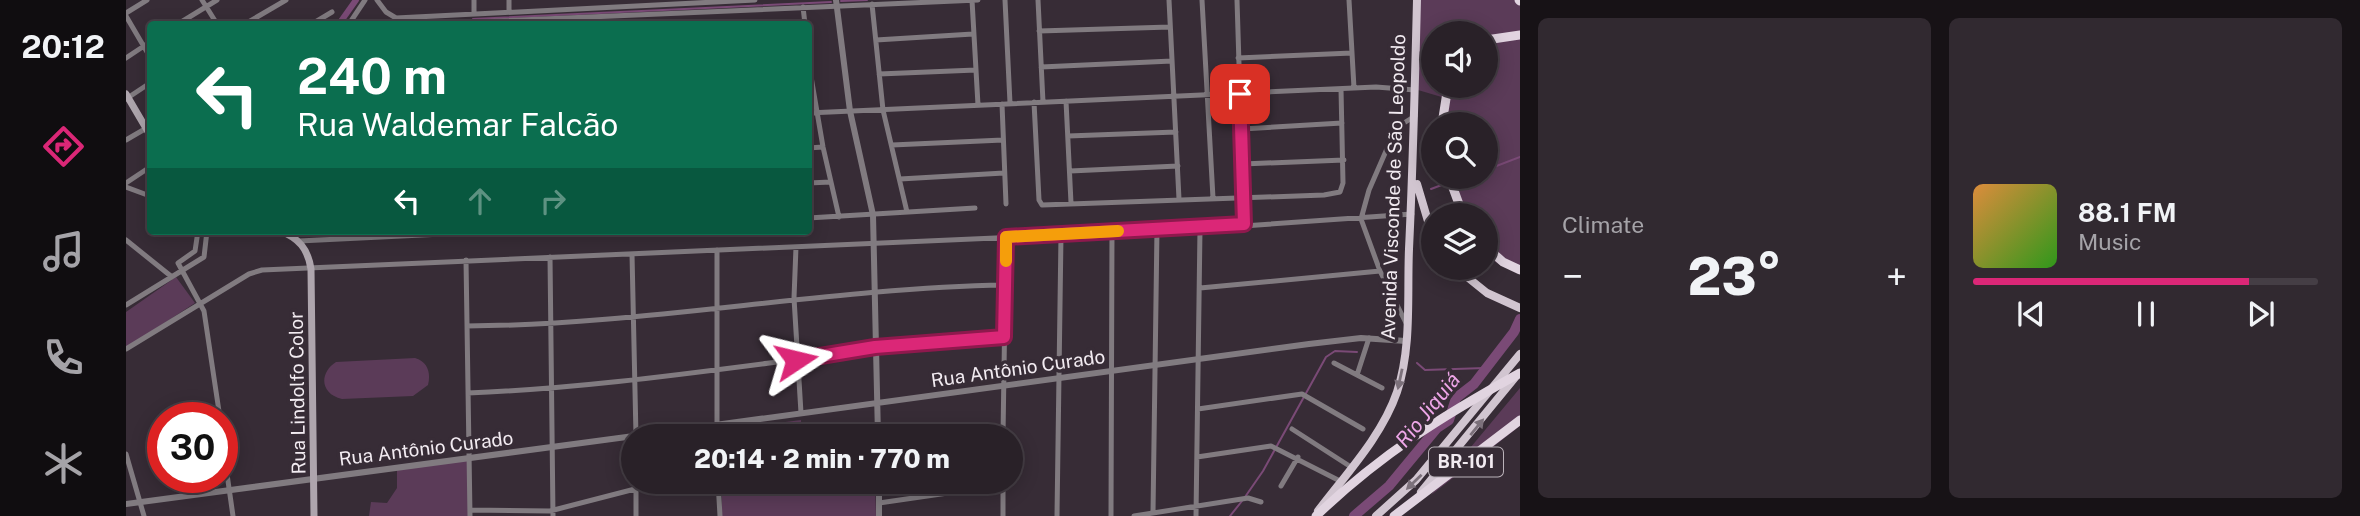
<!DOCTYPE html>
<html lang="en">
<head>
<meta charset="utf-8">
<style>
  body { margin:0; font-family:"Public Sans",sans-serif; background:#312930; color:#f1f3f6; height:100vh; display:flex; flex-direction:column; font-size:26px; white-space:nowrap }
  * { box-sizing:border-box; margin:0 }
  p { font-size:23px; color:#a5a3a8 }
  .icon { flex:none; width:38px; height:38px; fill:none; stroke:currentColor; stroke-width:2; stroke-linecap:round; stroke-linejoin:round }
  .map { position:relative; flex:1; overflow:hidden }
  .side { display:flex; flex-direction:column; gap:18px; padding:18px; background:#171216; width:840px }
  .side>* { flex:none }
  .hud { position:absolute; left:21px; top:21px; width:665px; height:214px; border-radius:7px; box-shadow:0 4px 18px #0003,0 0 0 2px #453e45; background:#0b6e4f; color:#fff; overflow:hidden }
  .buttons { position:absolute; left:1295px; top:21px; display:grid; gap:14px }
  .buttons a { display:grid; place-items:center; width:77px; height:77px; border-radius:50%; background:#292128; box-shadow:0 4px 18px #0003,0 0 0 2px #453e45; font-size:35px }
  .speed { position:absolute; left:21px; top:402px; display:flex; gap:14px; font-size:35px; font-weight:700; text-align:center }
  .speed>* { display:grid; place-content:center; width:91px; height:91px; border-radius:50%; background:#292128; box-shadow:0 4px 18px #0003,0 0 0 2px #453e45; line-height:1 }
  .speed .limit { border:10px solid #d22; background:#fff; color:#111 }
  .pin { position:absolute; display:grid; place-items:center; width:60px; height:60px; color:#fff; margin:-30px; border-radius:14px; box-shadow:0 4px 10px #0006 }
  .me { position:absolute; width:77px; margin:-38px; rotate:80deg; stroke-linejoin:round; filter:drop-shadow(0 0 5px #0008) }
  .turn { display:flex; align-items:center; gap:24px; height:147px; padding:0 35px; font-size:32px }
  .turn .icon { width:91px; height:91px; stroke-width:2.5 }
  .turn b { display:block; font-size:49px; line-height:60px }
  .lanes { display:flex; align-items:center; height:66px; padding:0 35px; background:#0003; justify-content:center; gap:35px; direction:ltr }
  .lanes .off { opacity:.35 }
  .big { font-size:52px; font-weight:800; line-height:1.1 }
  .side .tile { flex:1; display:flex; flex-direction:column; justify-content:center; gap:10px; min-width:0; padding:0 24px; border-radius:10px; background:#312930 }
  .song { display:flex; align-items:center; gap:21px }
  .cover { width:84px; height:84px; border-radius:10px; background:linear-gradient(135deg,hsl(30 70% 55%),hsl(110 70% 35%)) }
  .played { height:7px; border-radius:4px; background:linear-gradient(90deg,#db2777 80%,#453e45 80%) }
  .keys { display:flex; justify-content:space-around; direction:ltr }
  .heat { display:flex; justify-content:space-between; align-items:center; font-size:38px; direction:ltr }
  .side .tiles { flex:1; display:grid; gap:18px; grid-template-columns:repeat(2,1fr) }
  .trip { position:absolute; left:495px; top:424px; width:402px; height:70px; border-radius:35px; background:#292128; box-shadow:0 4px 18px #0003,0 0 0 2px #453e45; font-weight:800; line-height:70px; text-align:center }
  main { display:flex; flex:1; min-height:0 }
  .menu { display:flex; flex-direction:column; width:126px; justify-content:space-around; align-items:center; background:#100d10; color:#a5a3a8 }
  .menu .icon { width:49px; height:49px }
  .menu .current { color:#db2777 }
  .menu b { font-size:32px; color:#f1f3f6 }
  .map>svg:first-child { display:block }
  .green { fill:#5b3b58; fill-rule:evenodd }
  .lines { fill:none; stroke-linecap:round; stroke-linejoin:round }
  .stream { stroke:#7a4a76; stroke-width:2 }
  .canal { stroke:#7a4a76; stroke-width:6 }
  .river { stroke:#7a4a76; stroke-width:10 }
  .minor { stroke:#817b80; stroke-width:5 }
  .tertiary { stroke:#817b80; stroke-width:6 }
  .secondary { stroke:#aea5ad; stroke-width:7 }
  .primary { stroke:#d1c5d0; stroke-width:8 }
  .trunk { stroke:#e1d4e0; stroke-width:9 }
  .oneway { fill:#7c717b }
  .route-casing { stroke:#8e194d; stroke-width:18 }
  .route { stroke:#db2777; stroke-width:12 }
  .slow { stroke:#f59e0b; stroke-width:12 }
  .labels { text-anchor:middle; stroke-width:7; stroke-linejoin:round; paint-order:stroke }
  .shield { fill:#372c36; stroke:#bab2b9; stroke-width:2 }
  .shield-label { font-size:18px; font-weight:bold; fill:#f2ebf1 }
  .street-label { font-size:19px; fill:#f2ebf1; stroke:#372c36 }
  .water-label { font-size:21px; font-style:italic; fill:#eea6e8; stroke:#372c36 }
</style>
</head>
<body>
<main>
<nav class="menu">
<b>20:12</b>
<svg class="icon current" aria-label="directions" viewBox="0 0 24 24"><path d="M12 3l9 9-9 9-9-9zM9 14v-3h6M13 9l2 2-2 2"/></svg>
<svg class="icon" aria-label="music" viewBox="0 0 24 24"><path d="M9 18V5l10-2v13"/><circle cx="6" cy="18" r="3"/><circle cx="16" cy="16" r="3"/></svg>
<svg class="icon" aria-label="phone" viewBox="0 0 24 24"><path d="M5 4h4l2 5-3 2q2 4 5 5l2-3 5 2v4C11 20 4 13 5 4z"/></svg>
<svg class="icon" aria-label="climate" viewBox="0 0 24 24"><path d="M12 3v18M4 7l16 10M4 17L20 7"/></svg>
</nav>
<div class="map">
<svg width="1394" height="516" viewBox="0 0 1394 516">
  <rect width="100%" height="100%" fill="#372c36"/>
  <path class="green" d="M1293,0H1391L1394,4V273L1374,265L1360,255V215H1335L1322,177H1360V124H1315L1319,98L1292,90ZM1307,33H1360V86H1307Z
    M50,277L69,303L0,348V312Z
    M289,358C302,362 305,373 302,385L287,396L216,399C194,394 193,373 210,362Z
    M1394,388V426L1305,495Z
    M675,420V436H596L598,430Z
    M343,460V516H243L245,502L261,503L271,488V469Z
    M596,481H749L750,516H596Z"/>
  <g class="lines">
    <path class="stream" d="M715,1L741,0
      M347,19L705,2
      M1360,170L1394,157
      M1329,180L1339,177
      M1305,189L1321,183
      M1291,363L1299,370L1359,368
      M1119,497L1137,471L1200,357L1209,351L1231,352
      M1104,516L1116,501"/>
    <path class="canal" d="M213,24L230,0"/>
    <path class="river" d="M1228,516L1263,486L1311,428L1323,420L1330,398L1348,384L1388,332L1394,319"/>
    <path class="minor" d="M76,0L91,24
      M251,0L260,12L270,18L629,0
      M348,0V13
      M383,0V11
      M846,0L852,105
      M879,0L884,103
      M912,0L917,102
      M1043,0L1053,199
      M1076,0L1087,198
      M1111,0L1118,224
      M1223,0L1228,88
      M746,4L757,110L781,212
      M677,7L679,24
      M0,13L21,0
      M0,16L24,57
      M52,24L91,0
      M119,24L160,0
      M186,24L206,12
      M223,24L239,0
      M305,24L852,0
      M913,31L1044,27
      M750,40L847,34
      M0,58L24,42
      M1112,58L1226,53
      M682,59L697,147L713,217
      M915,67L1046,61
      M753,74L850,70
      M0,99L24,83
      M940,101L945,203
      M908,102L913,200L916,205L1198,195L1214,192L1217,183L1215,89
      M876,104L880,204
      M682,113L1250,87L1289,90
      M1116,129L1216,123
      M942,136L1050,132
      M0,140L24,126
      M766,145L877,140
      M682,148L697,147
      M1117,164L1218,160
      M944,171L1052,166
      M774,179L878,173
      M0,183L24,167
      M682,183L705,182
      M0,187L24,196
      M682,218L849,208
      M72,231L69,251L52,263L78,311L94,418
      M169,238L173,231
      M0,240L46,277
      M173,241L378,231
      M670,247L668,298L675,413
      M591,250V436
      M506,254L510,436
      M424,257L427,516
      M340,260L344,516
      M1074,288L1254,271
      M0,305L78,257L81,231
      M1280,323L1254,271L1235,219L1243,190L1270,128L1289,116
      M341,326C521,325 699,288 879,285
      M0,349L123,274L136,270L1074,229L1286,214
      M1208,363L1256,388
      M1231,375L1243,338
      M342,393C522,386 699,350 878,337
      M1072,409L1176,394L1237,429
      M1166,429L1225,467
      M877,436L880,237
      M96,439L107,516
      M0,454L18,516
      M1071,457L1145,446L1214,481
      M592,481L594,516
      M1155,486L1172,457
      M753,503L877,485
      M344,510L424,511L540,481
      M1027,513L1031,229
      M510,516V481
      M877,516V481
      M931,516L935,235
      M985,516L986,231
      M1008,516L1122,498L1135,502
      M1070,516L1074,229"/>
    <path class="tertiary" d="M710,0L724,111L747,215L752,436
      M509,436L1183,344L1235,338L1280,341
      M753,481V516
      M0,504L508,436"/>
    <path class="secondary" d="M0,94L24,135
      M154,231C173,238 182,249 185,269L188,516"/>
    <path class="primary" d="M1291,184L1307,238
      M1330,268L1361,293L1394,308
      M1295,492L1391,375
      M1192,511C1220,474 1256,436 1271,392C1286,347 1281,296 1283,249C1287,166 1289,83 1291,0
      M1250,516L1290,480L1394,354"/>
    <path class="trunk" d="M1393,0L1394,1
      M1360,40L1394,35
      M1316,124L1322,86
      M1323,177L1337,215
      M1360,247L1377,262L1394,270
      M1190,516C1255,454 1316,416 1394,373
      M1268,516L1394,420"/>
  </g>
  <defs><path id="oneway-solid" d="M-6-.8H1V-3.2L6.5 0L1 3.2V.8H-6Z" transform="scale(1.75)"/></defs>
  <g class="oneway">
    <use href="#oneway-solid" transform="translate(1274 379) rotate(102)"/>
    <use href="#oneway-solid" transform="translate(1351 427) rotate(-51)"/>
    <use href="#oneway-solid" transform="translate(1288 482) rotate(136)"/>
  </g>
  <g class="lines">
    <g class="route-casing">
      <path id="route" d="M670,360L749,347L878,337L880,237L1118,224L1114,94"/>
    </g>
    <use href="#route" class="route"/>
    <path class="slow" d="M880,261V237L992,231"/>
  </g>
  <g class="labels">
    <rect class="shield" x="1303" y="447.5" width="74" height="29" rx="5"/>
    <g class="shield-label">
      <text x="1340" y="468">BR-101</text>
    </g>
    <g class="street-label">
      <text transform="translate(1267 187) rotate(-88)" y="7">Avenida Visconde de São Leopoldo</text>
      <text transform="translate(892 368) rotate(-8)" y="7">Rua Antônio Curado</text>
      <text transform="translate(171 393) rotate(-91)" y="7">Rua Lindolfo Color</text>
      <text transform="translate(300 448) rotate(-7)" y="7">Rua Antônio Curado</text>
    </g>
    <g class="water-label">
      <text transform="translate(1302 410) rotate(-51)" y="7">Rio Jiquiá</text>
    </g>
  </g>
</svg>
<div class="buttons">
<a><svg class="icon" aria-label="sound" viewBox="0 0 24 24"><path d="M4 9h4l5-4v14l-5-4H4zM17 9q2 3 0 6"/></svg></a>
<a><svg class="icon" aria-label="search" viewBox="0 0 24 24"><circle cx="10" cy="10" r="6"/><path d="M15 15l6 6"/></svg></a>
<a><svg class="icon" aria-label="layers" viewBox="0 0 24 24"><path d="M12 4l9 5-9 5-9-5zM3 14l9 5 9-5"/></svg></a>
</div>
<div class="speed"><div class="limit">30</div></div>
<div class="pin" style="left:1114px;top:94px;background:#d93025"><svg class="icon" aria-label="arrive" viewBox="0 0 24 24"><path d="M6 21V4h12l-3 4 3 4H6"/></svg></div>
<svg class="me" style="left:670px;top:360px" viewBox="-20 -20 40 40"><path d="M0-17L14 15 0 8-14 15z" fill="#db2777" stroke="#fff" stroke-width="4"/></svg>
<div class="trip">20:14 · 2 min · 770 m</div>
<div class="hud">
<div class="turn"><svg class="icon" aria-label="left" viewBox="0 0 24 24"><path d="M17 20v-9H6M10 6l-5 5 5 5"/></svg><div><b>240 m</b>Rua Waldemar Falcão</div></div>
<div class="lanes"><svg class="icon" aria-label="left" viewBox="0 0 24 24"><path d="M17 20v-9H6M10 6l-5 5 5 5"/></svg><svg class="icon off" aria-label="ahead" viewBox="0 0 24 24"><path d="M12 20V5M6 11l6-6 6 6"/></svg><svg class="icon off" aria-label="right" viewBox="0 0 24 24"><path d="M7 20v-9h11M14 6l5 5-5 5"/></svg></div>
</div>
</div>
<section class="side">
<div class="tiles">
<div class="tile"><p>Climate</p>
<div class="heat"><a>−</a><b class="big">23°</b><a>+</a></div>
</div>
<div class="tile">
<div class="song"><i class="cover"></i><div><b>88.1 FM</b><p>Music</p></div></div>
<div class="played"></div>
<div class="keys"><svg class="icon" aria-label="previous" viewBox="0 0 24 24"><path d="M18 5L8 12l10 7zM5 5v14"/></svg><svg class="icon" aria-label="pause" viewBox="0 0 24 24"><path d="M8 5v14M16 5v14"/></svg><svg class="icon" aria-label="next" viewBox="0 0 24 24"><path d="M6 5l10 7-10 7zM19 5v14"/></svg></div>
</div>
</div>
</section>
</main>
</body>
</html>
